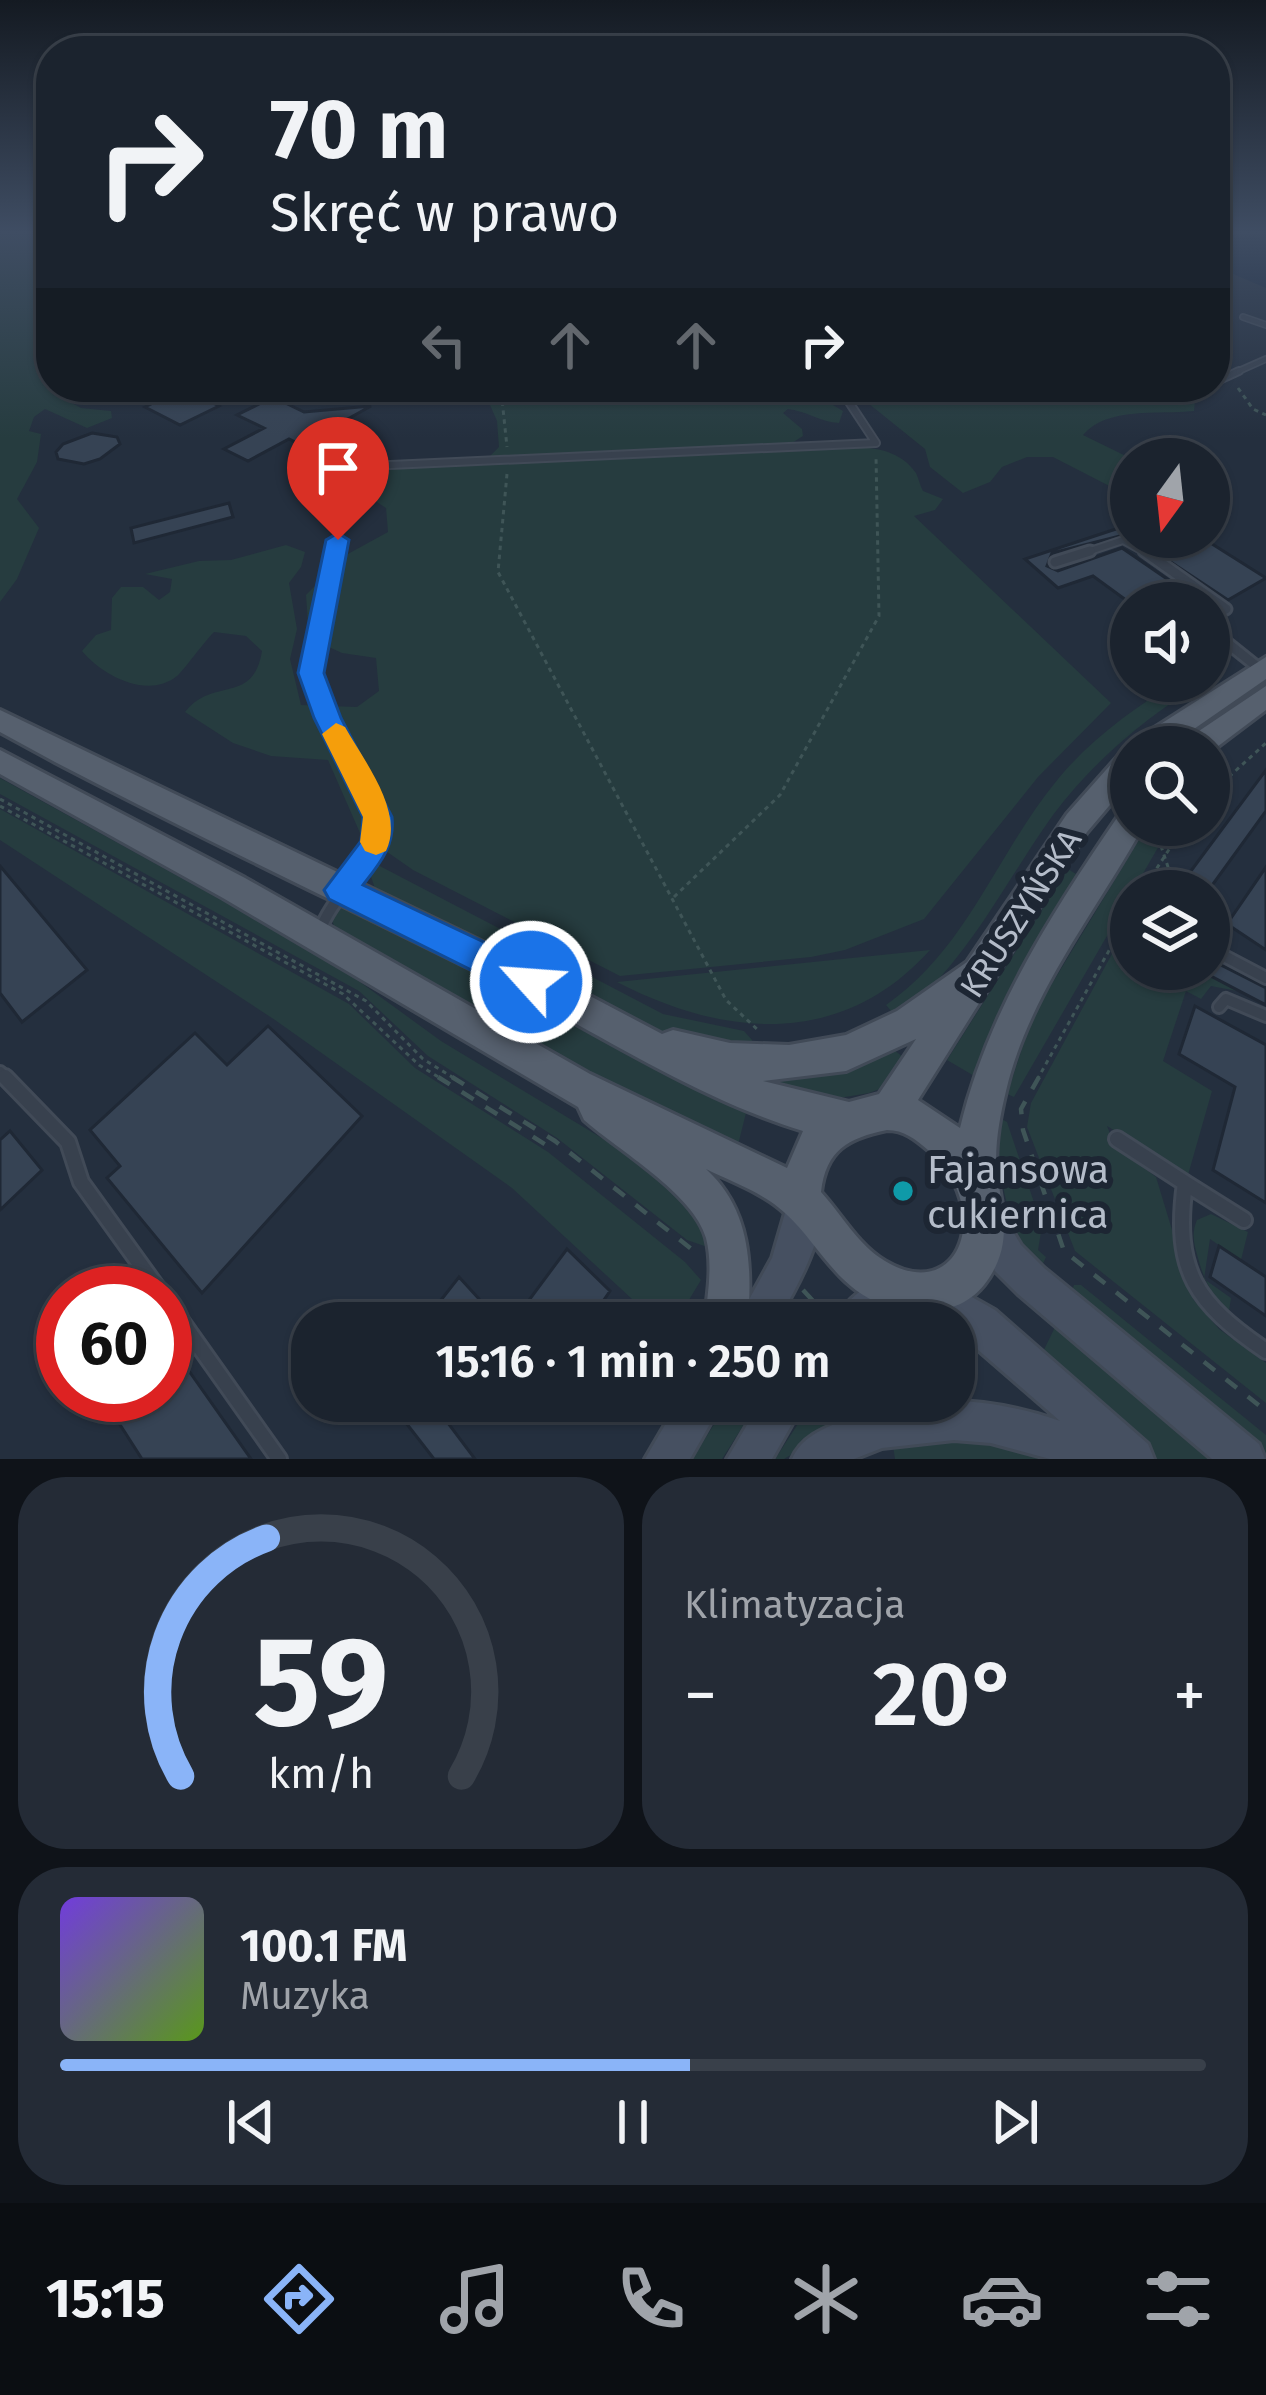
<!DOCTYPE html>
<html lang="pl">
<head>
<meta charset="utf-8">
<style>
  body { margin:0; font-family:"Fira Sans",sans-serif; background:#242b36; color:#f1f3f6; height:100vh; display:flex; flex-direction:column; font-size:45px; white-space:nowrap }
  * { box-sizing:border-box; margin:0 }
  p { font-size:39px; color:#a0a4aa }
  .icon { flex:none; width:66px; height:66px; fill:none; stroke:currentColor; stroke-width:2; stroke-linecap:round; stroke-linejoin:round }
  .map { position:relative; height:1459px; overflow:hidden }
  .side { display:flex; flex-direction:column; gap:18px; padding:18px; background:#0f1319; flex:1 }
  .side>* { flex:none }
  .banner { position:absolute; left:36px; top:36px; width:1194px; height:366px; border-radius:48px; box-shadow:0 3px 9px #0004,0 0 0 3px #39404a; background:#1b232e; color:#f1f3f6; overflow:hidden }
  .needle { width:78px; rotate:195deg }
  .fabs { position:absolute; left:1110px; top:438px; display:grid; gap:24px }
  .fabs a { display:grid; place-items:center; width:120px; height:120px; border-radius:50%; background:#1b232e; box-shadow:0 3px 9px #0004,0 0 0 3px #39404a; font-size:60px }
  .speed { position:absolute; left:36px; top:1266px; display:flex; gap:24px; font-size:60px; font-weight:700; text-align:center }
  .speed>* { display:grid; place-content:center; width:156px; height:156px; border-radius:50%; background:#1b232e; box-shadow:0 3px 9px #0004,0 0 0 3px #39404a; line-height:1 }
  .speed .limit { border:18px solid #d22; background:#fff; color:#111 }
  .pin { position:absolute; display:grid; place-items:center; width:102px; height:102px; color:#fff; margin:-123px -51px; border-radius:50% 50% 50% 0; rotate:-45deg; box-shadow:0 0 12px #0007 }
  .pin .icon { rotate:45deg }
  .me { position:absolute; width:132px; margin:-66px; rotate:296deg; stroke-linejoin:round; filter:drop-shadow(0 0 9px #0008) }
  .turn { display:flex; align-items:center; gap:42px; height:252px; padding:0 36px; font-size:54px }
  .turn .icon { width:156px; height:156px; stroke-width:2.5 }
  .turn b { display:block; font-size:84px; line-height:102px }
  .lanes { display:flex; align-items:center; height:114px; padding:0 36px; background:#0003; justify-content:center; gap:60px; direction:ltr }
  .lanes .off { opacity:.35 }
  .big { font-size:90px; font-weight:600; line-height:1.1 }
  .side .widget { flex:1; display:flex; flex-direction:column; justify-content:center; gap:18px; min-width:0; padding:0 42px; border-radius:48px; background:#242b36 }
  .side .dial { align-items:center; gap:0 }
  .dial svg { height:312px; overflow:visible; fill:none; stroke:#39404a; stroke-width:7; stroke-linecap:round; text-anchor:middle }
  .dial text { fill:#f1f3f6; stroke:none }
  .song { display:flex; align-items:center; gap:36px }
  .cover { width:144px; height:144px; border-radius:18px; background:linear-gradient(135deg,hsl(260 70% 55%),hsl(90 70% 35%)) }
  .played { height:12px; border-radius:6px; background:linear-gradient(90deg,#8ab4f8 55%,#39404a 55%) }
  .keys { display:flex; justify-content:space-around; direction:ltr }
  .heat { display:flex; justify-content:space-between; align-items:center; font-size:66px; direction:ltr }
  .side .tiles { flex:1; display:grid; gap:18px; grid-template-columns:1fr 1fr }
  .widget:last-child { grid-column:span 2 }
  .trip { position:absolute; left:291px; top:1302px; width:684px; height:120px; border-radius:48px; background:#1b232e; box-shadow:0 3px 9px #0004,0 0 0 3px #39404a; font-weight:600; line-height:120px; text-align:center }
  .tab-bar { display:flex; height:192px; justify-content:space-around; align-items:center; background:#0b0e12; color:#a0a4aa }
  .tab-bar .icon { width:84px; height:84px }
  .tab-bar .current { color:#8ab4f8 }
  .tab-bar b { font-size:54px; color:#f1f3f6 }
  .map>svg:first-child { display:block }
  .green { fill:#263c3f }
  .water { fill:#17263c }
  .building { fill:#364354; stroke:#1f2835; stroke-width:3 }
  .lines { fill:none; stroke-linecap:round; stroke-linejoin:round }
  .lane-far4-casing { stroke:#414a57; stroke-width:8 }
  .lane-far3-casing { stroke:#414a57; stroke-width:10 }
  .lane-far2-casing { stroke:#414a57; stroke-width:15 }
  .lane-far1-casing { stroke:#414a57; stroke-width:16 }
  .lane-casing { stroke:#414a57; stroke-width:20 }
  .secondary-casing { stroke:#414a57; stroke-width:6 }
  .primary-casing { stroke:#414a57; stroke-width:6 }
  .path-far1 { stroke:#3f5557; stroke-width:3; stroke-dasharray:4.5 4.5; stroke-linecap:butt }
  .path { stroke:#3f5557; stroke-width:4.5; stroke-dasharray:14 14; stroke-linecap:butt }
  .lane-far4 { stroke:#38414e; stroke-width:4.5 }
  .lane-far3 { stroke:#38414e; stroke-width:6 }
  .lane-far2 { stroke:#38414e; stroke-width:9 }
  .lane-far1 { stroke:#38414e; stroke-width:10 }
  .lane { stroke:#38414e; stroke-width:14 }
  .secondary { fill:#465061; fill-rule:evenodd }
  .primary { fill:#56606e; fill-rule:evenodd }
  .route { fill:#1a73e8; stroke:#114b97; stroke-width:3 }
  .slow { fill:#f59e0b }
  .culture-dot { fill:#0f9aa8; stroke:#1d2633; stroke-width:4.5 }
  .labels { text-anchor:middle; stroke-width:12; stroke-linejoin:round; paint-order:stroke }
  .street-label { font-size:33px; fill:#b4bcc9; stroke:#1d2633 }
  .near-poi-label { font-size:39px; fill:#b4bcc9; stroke:#1d2633; text-anchor:start }
</style>
</head>
<body>
<div class="map">
<svg width="1266" height="1459" viewBox="0 0 1266 1459">
  <rect width="100%" height="100%" fill="#242f3e"/>
  <path class="green" d="M0,233H51V387H76L63,398L81,408L111,411L112,418L87,428L45,409L34,417L29,431L41,434L37,462L17,499L39,528L17,579L0,602Z
    M482,387H744L798,402L823,399L843,411L839,423C820,422 807,411 788,409L783,413L802,429L803,436L784,448C824,453 888,432 916,473C919,479 920,486 923,491L943,499L935,510L914,516L1111,703L1038,777L924,919L845,950L811,957L620,976L413,870L360,833L328,760L271,756L233,743L185,712C213,676 253,706 262,651L246,636L214,632C204,642 184,670 177,676C147,700 102,675 82,651L96,635L111,630L112,598L121,587H143L159,600L170,592L172,579L145,574L199,561L231,560L286,545L305,552L301,567L289,583L297,629L290,659L301,705L357,707L379,691L376,658L342,653L309,638L306,595L346,555L388,532L386,508L371,498L358,473C381,452 454,461 486,460L499,447L497,421Z
    M848,387H1177L1195,401L1194,411C1158,415 1108,406 1083,435L1132,459L1131,492H1121L1053,457H1027L1002,467L990,482L963,493L930,467L925,449Z
    M1179,681H1204C1147,717 1094,760 1053,815C1003,885 966,965 897,1018L886,1005C968,948 996,854 1058,779C1091,739 1135,707 1179,681Z
    M0,778L327,958L441,1041L673,1181L688,1192L713,1249L687,1240L557,1138L428,1056L359,991L0,794Z
    M0,809L349,1004L415,1068L548,1152L685,1262L701,1280L675,1323H616L632,1299L512,1188L275,1020L0,840Z
    M1148,825H1171L1014,1097L1007,1094L1033,1015Z
    M374,863L663,1014L744,1031L752,1040V1053L657,1031L376,891L370,874Z
    M1068,869L1076,874L1006,995L976,1077L947,1060Z
    M337,904L748,1105L738,1145L571,1065L334,926L332,919Z
    M1131,927V969H1197L1237,991L1211,986L1201,999L1186,991L1163,1061L1212,1091L1188,1175L1107,1126L1115,1146L1156,1177L1193,1299L1219,1329L1266,1363V1403L1075,1251L1027,1127L1031,1103L1126,928Z
    M930,950C842,1048 725,1038 617,982Z
    M890,1047L907,1060L885,1087L869,1093L827,1100L767,1089L768,1074Z
    M998,1117L1007,1122L1042,1226L1038,1250L1046,1257L1040,1270C1006,1228 996,1171 998,1117Z
    M1211,1214L1248,1232L1241,1260L1210,1239L1204,1279L1231,1298L1229,1311L1266,1341C1231,1317 1209,1300 1198,1258C1194,1244 1191,1234 1197,1220Z
    M1074,1285H1081L1266,1435V1456L1070,1295Z
    M1057,1323L1218,1459H1152L1039,1360Z
    M729,1401H759L722,1459H692Z
    M813,1401H846L851,1418L784,1459H775Z
    M945,1431L1070,1459H895L892,1439Z"/>
  <path class="water" d="M1215,235L1256,236L1266,243V288L1231,273L1215,255Z"/>
  <path class="building" d="M184,388L219,406L180,425L145,407Z
    M273,397L304,412L371,406L301,445L289,439L248,461L224,449L264,428L237,415Z
    M92,433L117,437L120,444L100,459L84,464L58,459L56,452L63,444Z
    M229,503L233,517L134,543L131,528Z
    M1119,528L1128,534L1052,553L1047,566L1058,571L1122,548L1202,603H1130L1093,576L1058,588L1025,559Z
    M1133,537H1201L1266,578L1228,600Z
    M1266,770V811L1208,891H1176Z
    M0,866L87,970L22,1022L0,993Z
    M1266,867V950L1227,924Z
    M1209,959L1266,988V1005L1209,975Z
    M1195,1006L1266,1045V1203L1213,1170L1235,1087L1179,1054Z
    M268,1026L362,1116L202,1293L107,1178L120,1166L90,1130L195,1033L227,1065Z
    M10,1131L42,1170L0,1210V1140Z
    M1219,1246L1266,1277V1316L1210,1277Z
    M567,1249L610,1291L588,1323H512Z
    M459,1277L480,1300L462,1323H423Z
    M165,1337L251,1459H142L101,1395H165Z
    M389,1401H422L432,1413L436,1407L475,1459H434Z"/>
  <g class="lines">
    <g class="lane-far4-casing">
      <path id="lane-far4" d="M1243,317L1266,325
        M1232,374L1266,359"/>
    </g>
    <g class="lane-far3-casing">
      <path id="lane-far3" d="M1215,382L1239,371
        M334,554L352,473L347,467L876,443L839,387
        M1081,554L1123,540L1148,554"/>
    </g>
    <g class="lane-far2-casing">
      <path id="lane-far2" d="M335,551C327,584 316,618 312,652C306,698 338,746 359,784
        M1144,551L1226,609L1213,613L1210,629L1260,669
        M1055,562L1090,551"/>
    </g>
    <g class="lane-far1-casing">
      <path id="lane-far1" d="M321,929C332,894 386,855 376,816C374,804 363,791 358,781
        M1209,948L1266,978
        M1219,1007L1226,999L1266,1016
        M0,1072L8,1080"/>
    </g>
    <g class="lane-casing">
      <path id="lane" d="M5,1077L68,1142L81,1182L161,1293
        M1117,1139L1185,1183
        M1244,1220L1185,1183C1173,1272 1196,1303 1266,1351
        M165,1298L279,1459"/>
    </g>
    <g class="secondary-casing">
      <path id="secondary" d="M805,1184L818,1189C833,1226 795,1291 776,1323H736L772,1258L792,1189Z
        M987,1205L1000,1210L1021,1245L1044,1268L1259,1444L1265,1459H1212L1018,1294L995,1271L969,1223L974,1210Z
        M896,1270L909,1276L914,1288L918,1280L931,1274L995,1310L1148,1444L1154,1459H1050L991,1443L954,1440L882,1448L854,1459H792C801,1438 822,1429 842,1421C917,1392 986,1396 1060,1421L954,1329V1323C936,1323 919,1310 913,1294C896,1327 866,1323 834,1323C843,1300 873,1280 896,1270Z
        M679,1401H723L690,1459H645Z
        M761,1401H805L772,1459H727Z"/>
    </g>
    <g class="primary-casing">
      <path id="primary" d="M1266,657V679L1168,747H1133L1137,739Z
        M1266,686V710L1209,753V747H1183L1187,739Z
        M0,710L537,968L662,1034L673,1030L730,1043L789,1045L846,1035L897,1011L967,962L1067,814L1121,753L1131,750V780L1087,832L918,1100L960,1128C988,1011 1053,911 1121,812L1131,809V825H1144C1096,912 1029,993 1006,1091C999,1120 993,1153 998,1181C1005,1220 1011,1250 984,1285C959,1316 918,1316 884,1305C836,1288 820,1245 785,1213C764,1193 732,1182 706,1169C751,1210 752,1266 748,1323H704C708,1295 713,1265 706,1238C694,1194 618,1150 584,1120L578,1107L223,898L0,774V750L245,878L590,1074L787,1168L803,1131C696,1098 606,1037 507,987C356,911 204,840 55,762L0,732ZM916,1039L879,1094L849,1102L763,1081L846,1071ZM887,1130C904,1130 915,1139 928,1150C995,1208 960,1306 885,1261C858,1245 842,1215 821,1192C826,1150 848,1138 887,1130Z"/>
    </g>
    <path class="path-far1" d="M1215,310L1229,314
      M492,387L502,399L507,447
      M1238,388L1253,409L1266,415
      M507,474L498,572L726,1000L759,1031
      M1209,795L1266,743
      M0,799L366,1001L423,1059L457,1080
      M0,806L343,994L419,1065L443,1080
      M1161,846L1176,891
      M1142,891L1185,825
      M674,897L780,795L879,616L876,456
      M1112,930L1131,925
      M1037,1080L1131,911"/>
    <path class="path" d="M438,1077L551,1148
      M452,1077L555,1141L699,1255
      M1039,1077L1021,1109L1023,1130L1064,1251L1266,1411
      M803,1290L825,1314
      M683,1323L697,1302
      M954,1368H982"/>
    <use href="#lane-far4" class="lane-far4"/>
    <use href="#lane-far3" class="lane-far3"/>
    <use href="#lane-far2" class="lane-far2"/>
    <use href="#lane-far1" class="lane-far1"/>
    <use href="#lane" class="lane"/>
    <use href="#secondary" class="secondary"/>
    <use href="#primary" class="primary"/>
  </g>
  <linearGradient id="sky" x2="0" y2="1"><stop stop-color="#141a22"/><stop offset="0.53" stop-color="#3f4d63"/><stop offset="1" stop-color="#3f4d63" stop-opacity="0"/></linearGradient>
  <rect width="1266" height="438" fill="url(#sky)"/>
  <path class="route" d="M338,533L349,540L324,673L341,718L392,817C395,846 380,863 363,885L543,970L548,982L543,994L531,998L519,994L329,899L324,890L361,841L363,817L314,718L298,673L326,540Z"/>
  <path class="slow" d="M336,723L345,727C364,761 405,812 386,851L376,855L365,851L360,842L363,817L322,734Z"/>
  <circle class="culture-dot" cx="903" cy="1191" r="12"/>
  <g class="labels">
    <g class="street-label">
      <text transform="translate(1020 913) rotate(-57)" y="12">KRUSZYŃSKA</text>
    </g>
    <g class="near-poi-label">
      <text x="927" y="1183">Fajansowa<tspan x="927" dy="45">cukiernica</tspan></text>
    </g>
  </g>
</svg>
<div class="fabs">
<a><svg class="needle" viewBox="-14 -14 28 28"><path d="M0-13l5 13h-10z" fill="#e53935"/><path d="M0 13l5-13h-10z" fill="#a0a4aa"/></svg></a>
<a><svg class="icon" aria-label="sound" viewBox="0 0 24 24"><path d="M4 9h4l5-4v14l-5-4H4zM17 9q2 3 0 6"/></svg></a>
<a><svg class="icon" aria-label="search" viewBox="0 0 24 24"><circle cx="10" cy="10" r="6"/><path d="M15 15l6 6"/></svg></a>
<a><svg class="icon" aria-label="layers" viewBox="0 0 24 24"><path d="M12 4l9 5-9 5-9-5zM3 14l9 5 9-5"/></svg></a>
</div>
<div class="speed"><div class="limit">60</div></div>
<div class="pin" style="left:338px;top:540px;background:#d93025"><svg class="icon" aria-label="arrive" viewBox="0 0 24 24"><path d="M6 21V4h12l-3 4 3 4H6"/></svg></div>
<svg class="me" style="left:531px;top:982px" viewBox="-20 -20 40 40"><circle r="17" fill="#1a73e8" stroke="#fff" stroke-width="3"/><path d="M0-11L8 9 0 5-8 9z" fill="#fff"/></svg>
<div class="trip">15:16 · 1 min · 250 m</div>
<div class="banner">
<div class="turn"><svg class="icon" aria-label="right" viewBox="0 0 24 24"><path d="M7 20v-9h11M14 6l5 5-5 5"/></svg><div><b>70 m</b>Skręć w prawo</div></div>
<div class="lanes"><svg class="icon off" aria-label="left" viewBox="0 0 24 24"><path d="M17 20v-9H6M10 6l-5 5 5 5"/></svg><svg class="icon off" aria-label="ahead" viewBox="0 0 24 24"><path d="M12 20V5M6 11l6-6 6 6"/></svg><svg class="icon off" aria-label="ahead" viewBox="0 0 24 24"><path d="M12 20V5M6 11l6-6 6 6"/></svg><svg class="icon" aria-label="right" viewBox="0 0 24 24"><path d="M7 20v-9h11M14 6l5 5-5 5"/></svg></div>
</div>
</div>
<section class="side">
<div class="tiles">
<div class="widget dial"><svg viewBox="0 0 100 80">
<path d="M14 69A42 42 0 1 1 86 69"/>
<path d="M14 69A42 42 0 0 1 36 8" stroke="#8ab4f8"/>
<text x="50" y="56" font-size="32" font-weight="700">59</text>
<text x="50" y="72" font-size="11">km/h</text>
</svg></div>
<div class="widget"><p>Klimatyzacja</p>
<div class="heat"><a>−</a><b class="big">20°</b><a>+</a></div>
</div>
<div class="widget">
<div class="song"><i class="cover"></i><div><b>100.1 FM</b><p>Muzyka</p></div></div>
<div class="played"></div>
<div class="keys"><svg class="icon" aria-label="previous" viewBox="0 0 24 24"><path d="M18 5L8 12l10 7zM5 5v14"/></svg><svg class="icon" aria-label="pause" viewBox="0 0 24 24"><path d="M8 5v14M16 5v14"/></svg><svg class="icon" aria-label="next" viewBox="0 0 24 24"><path d="M6 5l10 7-10 7zM19 5v14"/></svg></div>
</div>
</div>
</section>
<nav class="tab-bar">
<b>15:15</b>
<svg class="icon current" aria-label="directions" viewBox="0 0 24 24"><path d="M12 3l9 9-9 9-9-9zM9 14v-3h6M13 9l2 2-2 2"/></svg>
<svg class="icon" aria-label="music" viewBox="0 0 24 24"><path d="M9 18V5l10-2v13"/><circle cx="6" cy="18" r="3"/><circle cx="16" cy="16" r="3"/></svg>
<svg class="icon" aria-label="phone" viewBox="0 0 24 24"><path d="M5 4h4l2 5-3 2q2 4 5 5l2-3 5 2v4C11 20 4 13 5 4z"/></svg>
<svg class="icon" aria-label="climate" viewBox="0 0 24 24"><path d="M12 3v18M4 7l16 10M4 17L20 7"/></svg>
<svg class="icon" aria-label="car" viewBox="0 0 24 24"><path d="M5 17H2v-5l4-1 3-4h7l3 4 3 1v5h-3M9 17h6M6 11h13"/><circle cx="7" cy="17" r="2"/><circle cx="17" cy="17" r="2"/></svg>
<svg class="icon" aria-label="filters" viewBox="0 0 24 24"><path d="M4 7h16M4 17h16"/><circle cx="9" cy="7" r="2"/><circle cx="15" cy="17" r="2"/></svg>
</nav>
</body>
</html>
